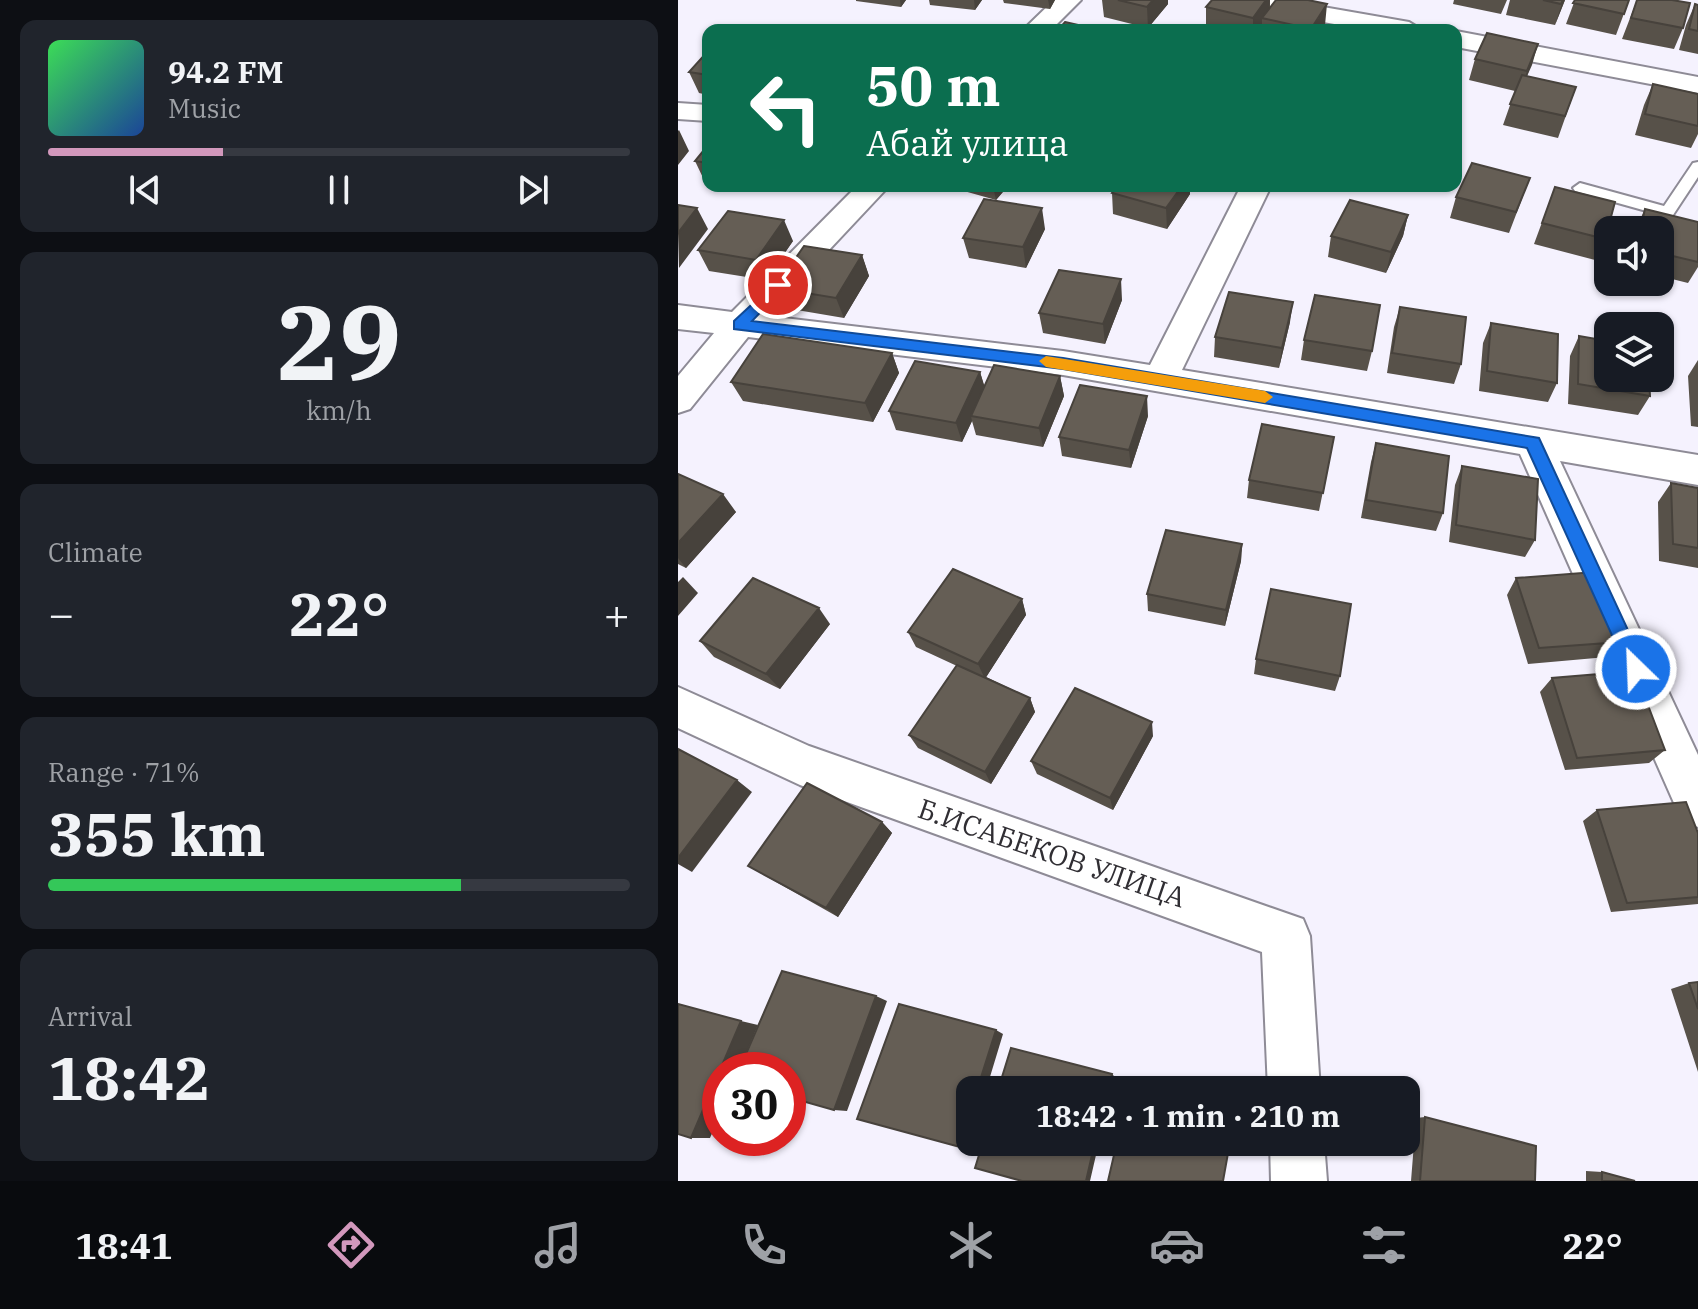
<!DOCTYPE html>
<html lang="en">
<head>
<meta charset="utf-8">
<style>
  body { margin:0; font-family:"IBM Plex Serif",serif; background:#20242c; color:#f1f3f6; height:100vh; display:flex; flex-direction:column; font-size:30px; white-space:nowrap }
  * { box-sizing:border-box; margin:0 }
  p { font-size:26px; color:#9ea1a6 }
  .icon { flex:none; width:44px; height:44px; fill:none; stroke:currentColor; stroke-width:2; stroke-linecap:round; stroke-linejoin:round }
  .map { position:relative; flex:1; overflow:hidden }
  .sheet { display:flex; flex-direction:column; gap:20px; padding:20px; background:#0d0f14; width:678px }
  .sheet>* { flex:none }
  .guide { position:absolute; left:24px; top:24px; width:760px; height:168px; border-radius:16px; box-shadow:0 2px 6px #0004; background:#0b6e4f; color:#fff; overflow:hidden }
  .tools { position:absolute; left:916px; top:216px; display:grid; gap:16px }
  .tools a { display:grid; place-items:center; width:80px; height:80px; border-radius:16px; background:#171b24; box-shadow:0 2px 6px #0004; font-size:40px }
  .speed { position:absolute; left:24px; top:1052px; display:flex; gap:16px; font-size:40px; font-weight:700; text-align:center }
  .speed>* { display:grid; place-content:center; width:104px; height:104px; border-radius:50%; background:#171b24; box-shadow:0 2px 6px #0004; line-height:1 }
  .speed .limit { border:12px solid #d22; background:#fff; color:#111 }
  .pin { position:absolute; display:grid; place-items:center; width:68px; height:68px; color:#fff; margin:-34px; border:4px solid #fff; border-radius:50%; box-shadow:0 2px 8px #0007 }
  .me { position:absolute; width:88px; margin:-44px; rotate:336deg; stroke-linejoin:round; filter:drop-shadow(0 0 6px #0008) }
  .turn { display:flex; align-items:center; gap:28px; height:168px; padding:0 32px; font-size:36px }
  .turn .icon { width:104px; height:104px; stroke-width:2.5 }
  .turn b { display:block; font-size:56px; line-height:68px }
  .big { font-size:60px; font-weight:700; line-height:1.1 }
  .sheet .widget { flex:1; display:flex; flex-direction:column; justify-content:center; gap:12px; min-width:0; padding:0 28px; border-radius:16px; background:#20242c }
  .sheet .dial { align-items:center; gap:0 }
  .dial b { font-size:104px; line-height:1 }
  .song { display:flex; align-items:center; gap:24px }
  .cover { width:96px; height:96px; border-radius:12px; background:linear-gradient(135deg,hsl(130 70% 55%),hsl(220 70% 35%)) }
  .played { height:8px; border-radius:4px; background:linear-gradient(90deg,#d298bc 30%,#363941 30%) }
  .keys { display:flex; justify-content:space-around; direction:ltr }
  .heat { display:flex; justify-content:space-between; align-items:center; font-size:44px; direction:ltr }
  .charge { height:12px; border-radius:6px; background:linear-gradient(90deg,#34c759 71%,#363941 0) }
  .trip { position:absolute; left:278px; top:1076px; width:464px; height:80px; border-radius:16px; background:#171b24; box-shadow:0 2px 6px #0004; font-weight:700; line-height:80px; text-align:center }
  .menu { display:flex; height:128px; justify-content:space-around; align-items:center; background:#090b0e; color:#9ea1a6 }
  .menu .icon { width:56px; height:56px }
  .menu .on { color:#d298bc }
  .menu b { font-size:36px; color:#f1f3f6 }
  main { display:flex; flex:1; min-height:0 }
  .map>svg:first-child { display:block }
  .lines { fill:none; stroke-linecap:round; stroke-linejoin:round }
  .lane-casing { stroke:#8e8b96; stroke-width:4 }
  .street-casing { stroke:#8e8b96; stroke-width:4 }
  .lane { fill:#fff; fill-rule:evenodd }
  .street { fill:#fff; fill-rule:evenodd }
  .wall { fill:#575149 }
  .shaded-wall { fill:#47423c }
  .building { fill:#655e55; stroke:#47423c; stroke-width:2 }
  .route { fill:#1a73e8; stroke:#114b97; stroke-width:2 }
  .slow { fill:#f59e0b }
  .labels { text-anchor:middle; stroke-width:8; stroke-linejoin:round; paint-order:stroke }
  .street-label { font-size:28px; fill:#302e33; stroke:#fff }
</style>
</head>
<body>
<main>
<section class="sheet">
<div class="widget">
<div class="song"><i class="cover"></i><div><b>94.2 FM</b><p>Music</p></div></div>
<div class="played"></div>
<div class="keys"><svg class="icon" aria-label="previous" viewBox="0 0 24 24"><path d="M18 5L8 12l10 7zM5 5v14"/></svg><svg class="icon" aria-label="pause" viewBox="0 0 24 24"><path d="M8 5v14M16 5v14"/></svg><svg class="icon" aria-label="next" viewBox="0 0 24 24"><path d="M6 5l10 7-10 7zM19 5v14"/></svg></div>
</div>
<div class="widget dial"><b>29</b><p>km/h</p></div>
<div class="widget"><p>Climate</p>
<div class="heat"><a>−</a><b class="big">22°</b><a>+</a></div>
</div>
<div class="widget"><p>Range · 71%</p><b class="big">355 km</b><div class="charge"></div></div>
<div class="widget"><p>Arrival</p><b class="big">18:42</b></div>
</section>
<div class="map">
<svg width="1020" height="1181" viewBox="0 0 1020 1181">
  <rect width="100%" height="100%" fill="#f5f2fe"/>
  <g class="lines">
    <g class="lane-casing">
      <path id="lane" d="M1020,162V177L995,215L990,217L897,191L895,188L902,183L986,206L1015,163Z"/>
    </g>
    <g class="street-casing">
      <path id="street" d="M376,0H403L373,30H345Z
        M551,0H605L731,22L744,30H689L563,7Z
        M778,31L1020,77V93L778,47Z
        M0,103L30,105V121L0,119Z
        M179,186H211L89,316L385,351L472,365L563,186H593L504,370L1020,455V485L882,461L1020,755V827L1004,821L842,454L385,375L70,337L12,409L0,413V376L36,333L0,329V305L54,312Z
        M0,687L131,746L625,919L632,936L642,1090H590L584,952L122,785L0,728Z
        M592,1142H646L649,1181H593Z"/>
    </g>
    <use href="#lane" class="lane"/>
    <use href="#street" class="street"/>
  </g>
  <path class="wall" d="M178,0H228L223,7L178,1Z
    M251,0H304L297,10L252,5Z
    M325,0H377L372,9L326,3Z
    M424,0H490V4L470,28L426,17Z
    M592,0V8L647,25L643,30H584V25L580,30H535L528,28V7Z
    M776,0H829L823,14L775,4Z
    M832,0H887L877,25L828,15Z
    M897,0H951L938,35L888,24Z
    M959,0L1005,28L996,49L944,39Z
    M1017,4L1020,5V54L1001,50L1008,25Z
    M860,44L849,76L898,87L880,138L825,125L837,91L791,80L797,59Z
    M30,51V95L21,93L11,72Z
    M975,84L1020,94V134L1013,148L957,135L966,105Z
    M30,145V183L27,182L17,161Z
    M852,178L831,233L772,218L778,197Z
    M52,186H83L80,190Z
    M268,186H330L318,200Z
    M439,186H512V194L489,229L435,214L434,193Z
    M877,187L927,239L917,260L856,244Z
    M967,209L1020,222V267L1010,283L982,276V230H957Z
    M730,215L725,236L708,273L650,257L653,236Z
    M367,229L348,268L291,258L285,238Z
    M115,241L88,280L31,271L20,250Z
    M184,255L191,276L166,318L107,308L97,288Z
    M444,300L427,344L365,333L361,313Z
    M722,307L783,364L776,384L709,373L716,327Z
    M612,322L601,368L536,357L537,337Z
    M813,323L879,383L870,402L801,391L805,343Z
    M901,336L972,396L960,415L890,404L892,356Z
    M626,340L694,351L689,371L623,360Z
    M214,353L221,373L195,422L65,401L53,382Z
    M1020,360V427L1013,426L1010,376Z
    M302,372L306,386L382,376L386,396L365,447L298,435L294,421L284,442L218,430L211,411Z
    M470,416L453,468L384,456L381,437Z
    M656,437L641,511L569,498L571,480Z
    M698,443L765,513L758,531L683,518L693,462Z
    M784,466L857,540L847,557L771,542L777,485Z
    M0,474L58,512L8,568L0,564Z
    M993,483L1020,488V568L981,561L980,502Z
    M564,544L563,561L547,626L470,611L469,594Z
    M838,578L943,642L929,657L850,664L829,595Z
    M344,599L348,615L308,677L352,698L357,712L313,784L240,748L231,735L279,666L238,647L230,632Z
    M152,624L102,689L36,657L22,641Z
    M578,659L662,676L657,691L576,674Z
    M874,678L987,750L971,763L887,770L862,692Z
    M475,736L435,810L359,774L353,761Z
    M919,810L1020,833V904L933,912L905,821Z
    M204,822L214,833L160,917L70,866Z
    M1020,982V1072L993,989L1011,983Z
    M747,1117L857,1181H733L738,1118Z
    M908,1171L924,1172L957,1181H908Z"/>
  <path class="shaded-wall" d="M222,0H228L223,7Z
    M296,0H304L297,10Z
    M370,0H377L372,9Z
    M475,0H490V4L470,28L469,7Z
    M588,0H592L591,15L584,18V25L580,30H575V18Z
    M885,0H887L877,25Z
    M649,4L647,25L643,30H633Z
    M860,44L854,65L842,92L849,71Z
    M1,130L11,151L0,165V131Z
    M315,186H330L318,200Z
    M504,186H512V194L489,229L488,208Z
    M19,208L30,229L1,268L0,233Z
    M364,208L367,229L348,268L345,247Z
    M730,215L725,236L708,273L713,252Z
    M106,220L115,241L88,280L78,260Z
    M184,255L191,276L166,318L158,298Z
    M443,279L444,300L427,344L425,324Z
    M615,302L612,322L601,368L604,348Z
    M214,353L221,373L195,422L187,403Z
    M302,372L308,391L293,416L294,421L284,442L278,423Z
    M382,376L386,396L365,447L361,428Z
    M469,396L470,416L453,468L451,450Z
    M45,494L58,512L8,568L0,558V543Z
    M564,544L563,561L547,626L548,610Z
    M5,577L20,593L0,616V582Z
    M344,599L348,615L307,679L300,664Z
    M141,608L152,624L102,689L88,674Z
    M352,698L357,712L313,784L307,772Z
    M474,722L475,736L435,810L432,798Z
    M59,780L74,792L14,872L0,864V858Z
    M204,822L214,833L160,917L148,908Z
    M198,996L209,1001L169,1111L156,1110Z
    M63,1021L80,1025L61,1070H42Z
    M318,1030L325,1034L308,1090H299Z
    M42,1070V1115L32,1138H13Z
    M434,1074L437,1077L434,1090H430Z
    M292,1113V1142L291,1147H282Z
    M417,1142H421L412,1181H408Z"/>
  <path class="building" d="M440,0H475L469,7Z
    M534,0H588L575,18L528,7Z
    M598,0H630L649,4L633,29L584,18Z
    M865,0H885L883,4Z
    M897,0H951L946,14L895,3Z
    M959,0H994L1012,3L1005,28L953,18Z
    M1017,4L1020,5V31L1011,29Z
    M387,22L422,30H380Z
    M809,33L860,44L849,71L797,59Z
    M30,51V75L11,72Z
    M844,75L898,87L887,116L832,104Z
    M975,84L1020,94V126L967,114Z
    M30,145V163L17,161Z
    M794,163L852,178L838,212L778,197Z
    M439,186H504L488,208L434,193Z
    M877,187L937,202L927,239L864,223Z
    M306,199L364,208L345,247L285,238Z
    M672,200L730,215L713,252L653,236Z
    M0,205L19,208L0,233Z
    M967,209L1020,222V262L982,253V230H962Z
    M50,211L106,220L78,260L20,250Z
    M126,246L184,255L158,298L97,288Z
    M381,270L443,279L425,324L361,313Z
    M551,292L615,302L604,348L537,337Z
    M637,295L702,305L694,351L626,340Z
    M722,307L788,317L783,364L714,353Z
    M813,323L880,334L879,383L809,371Z
    M85,334L214,353L187,403L53,382Z
    M901,336L930,341V378H971L972,396L900,384Z
    M237,361L302,372L278,423L211,411Z
    M316,365L382,376L361,428L293,416Z
    M402,385L469,396L451,450L381,437Z
    M584,424L656,437L645,493L571,480Z
    M698,443L771,456L765,513L688,500Z
    M784,466L860,479L857,540L778,525Z
    M0,474L45,494L0,543Z
    M993,483L1020,488V548L995,544Z
    M488,530L564,544L548,610L469,594Z
    M275,569L344,599L300,664L230,632Z
    M917,572L943,642L861,648L838,578Z
    M75,578L141,608L88,674L22,641Z
    M593,589L673,604L662,676L578,659Z
    M279,665L352,698L307,772L231,735Z
    M957,671L987,750L899,758L874,678Z
    M397,688L474,722L432,798L353,761Z
    M0,749L59,780L0,858Z
    M129,783L204,822L148,908L70,866Z
    M1008,802L1020,833V897L949,903L919,810Z
    M104,971L198,996L156,1110L110,1097V1070H61Z
    M1020,982V1009L1011,983Z
    M0,1004L63,1021L13,1138L0,1134Z
    M221,1004L318,1030L299,1090H292V1113L282,1147L179,1119Z
    M333,1048L434,1074L430,1090H320Z
    M747,1117L858,1146L857,1181H742Z
    M305,1142H417L408,1181H344L297,1168Z
    M439,1142H552L545,1181H430Z
    M924,1172L957,1181H924Z"/>
  <path class="route" d="M100,280L105,282V289L74,321L385,358L861,438L968,669L958,678L952,675L849,448L385,369L56,329V321Z"/>
  <path class="slow" d="M368,356L587,391L595,397L587,403L368,367L361,361Z"/>
  <g class="labels">
    <g class="street-label">
      <text transform="translate(374 853) rotate(19)" y="10">Б.ИСАБЕКОВ УЛИЦА</text>
    </g>
  </g>
</svg>
<div class="tools">
<a><svg class="icon" aria-label="sound" viewBox="0 0 24 24"><path d="M4 9h4l5-4v14l-5-4H4zM17 9q2 3 0 6"/></svg></a>
<a><svg class="icon" aria-label="layers" viewBox="0 0 24 24"><path d="M12 4l9 5-9 5-9-5zM3 14l9 5 9-5"/></svg></a>
</div>
<div class="speed"><div class="limit">30</div></div>
<div class="pin" style="left:100px;top:285px;background:#d93025"><svg class="icon" aria-label="arrive" viewBox="0 0 24 24"><path d="M6 21V4h12l-3 4 3 4H6"/></svg></div>
<svg class="me" style="left:958px;top:669px" viewBox="-20 -20 40 40"><circle r="17" fill="#1a73e8" stroke="#fff" stroke-width="3"/><path d="M0-11L8 9 0 5-8 9z" fill="#fff"/></svg>
<div class="trip">18:42 · 1 min · 210 m</div>
<div class="guide">
<div class="turn"><svg class="icon" aria-label="left" viewBox="0 0 24 24"><path d="M17 20v-9H6M10 6l-5 5 5 5"/></svg><div><b>50 m</b>Абай улица</div></div>
</div>
</div>
</main>
<nav class="menu">
<b>18:41</b>
<svg class="icon on" aria-label="directions" viewBox="0 0 24 24"><path d="M12 3l9 9-9 9-9-9zM9 14v-3h6M13 9l2 2-2 2"/></svg>
<svg class="icon" aria-label="music" viewBox="0 0 24 24"><path d="M9 18V5l10-2v13"/><circle cx="6" cy="18" r="3"/><circle cx="16" cy="16" r="3"/></svg>
<svg class="icon" aria-label="phone" viewBox="0 0 24 24"><path d="M5 4h4l2 5-3 2q2 4 5 5l2-3 5 2v4C11 20 4 13 5 4z"/></svg>
<svg class="icon" aria-label="climate" viewBox="0 0 24 24"><path d="M12 3v18M4 7l16 10M4 17L20 7"/></svg>
<svg class="icon" aria-label="car" viewBox="0 0 24 24"><path d="M5 17H2v-5l4-1 3-4h7l3 4 3 1v5h-3M9 17h6M6 11h13"/><circle cx="7" cy="17" r="2"/><circle cx="17" cy="17" r="2"/></svg>
<svg class="icon" aria-label="filters" viewBox="0 0 24 24"><path d="M4 7h16M4 17h16"/><circle cx="9" cy="7" r="2"/><circle cx="15" cy="17" r="2"/></svg>
<b>22°</b>
</nav>
</body>
</html>
